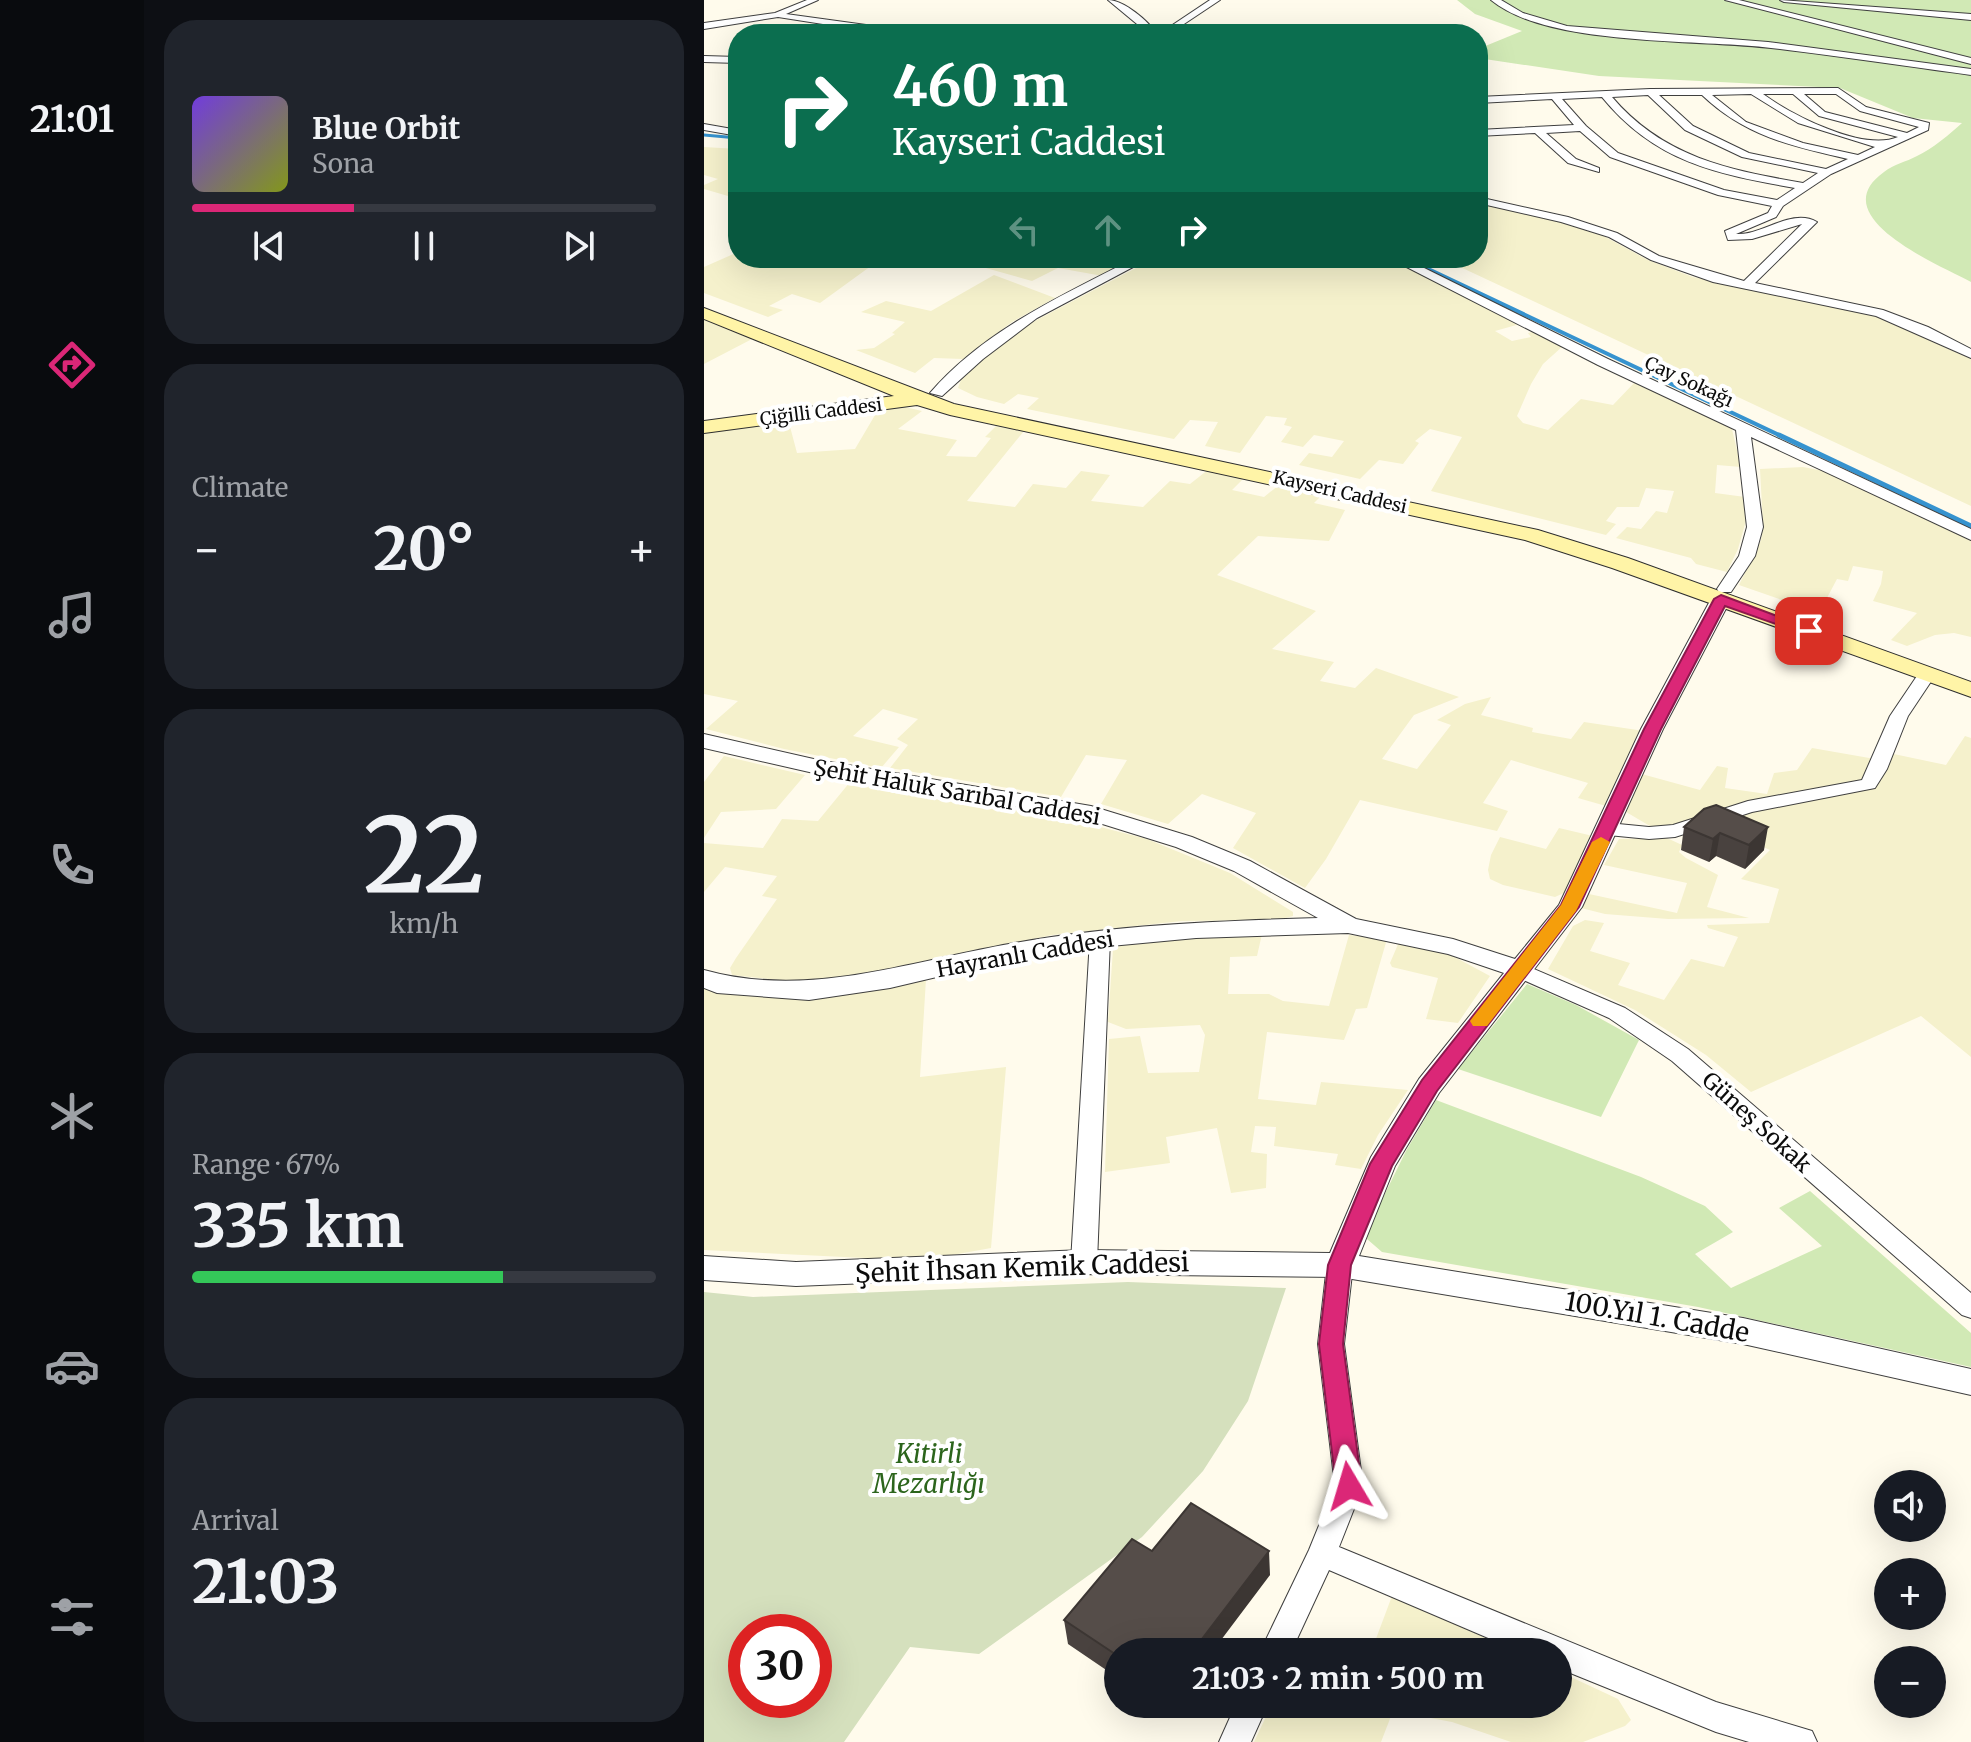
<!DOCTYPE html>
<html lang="en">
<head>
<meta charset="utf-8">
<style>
  body { margin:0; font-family:Merriweather,serif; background:#20242c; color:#f1f3f6; height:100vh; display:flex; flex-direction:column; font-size:30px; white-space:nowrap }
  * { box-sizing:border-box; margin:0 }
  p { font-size:26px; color:#9ea1a6 }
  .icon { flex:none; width:44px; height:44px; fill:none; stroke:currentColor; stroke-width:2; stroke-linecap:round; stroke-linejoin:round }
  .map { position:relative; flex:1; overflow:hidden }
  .side { display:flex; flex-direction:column; gap:20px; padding:20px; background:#0d0f14; width:560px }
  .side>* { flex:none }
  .top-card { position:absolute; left:24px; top:24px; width:760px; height:244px; border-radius:32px; box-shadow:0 8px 32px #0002; background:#0b6e4f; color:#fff; overflow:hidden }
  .controls { position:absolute; left:1170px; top:1470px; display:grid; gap:16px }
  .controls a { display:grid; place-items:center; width:72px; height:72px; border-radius:50%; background:#171b24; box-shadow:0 8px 32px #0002; font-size:40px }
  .speed { position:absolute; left:24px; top:1614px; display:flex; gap:16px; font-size:40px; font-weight:700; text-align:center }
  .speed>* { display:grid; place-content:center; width:104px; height:104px; border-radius:50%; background:#171b24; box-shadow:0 8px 32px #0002; line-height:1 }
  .speed .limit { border:12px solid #d22; background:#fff; color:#111 }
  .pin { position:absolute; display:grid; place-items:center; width:68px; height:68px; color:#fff; margin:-34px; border-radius:16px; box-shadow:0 4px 12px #0006 }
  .me { position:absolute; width:88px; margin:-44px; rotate:353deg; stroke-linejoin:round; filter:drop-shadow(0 0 6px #0008) }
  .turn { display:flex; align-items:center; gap:28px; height:168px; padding:0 32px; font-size:36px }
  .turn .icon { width:104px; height:104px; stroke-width:2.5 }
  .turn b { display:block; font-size:56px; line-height:68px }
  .lanes { display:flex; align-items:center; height:76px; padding:0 32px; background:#0003; justify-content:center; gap:40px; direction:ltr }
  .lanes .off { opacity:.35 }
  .big { font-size:60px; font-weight:700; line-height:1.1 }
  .side .card { flex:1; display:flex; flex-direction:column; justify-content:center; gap:12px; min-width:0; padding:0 28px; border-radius:32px; background:#20242c }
  .side .dial { align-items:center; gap:0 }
  .dial b { font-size:104px; line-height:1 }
  .song { display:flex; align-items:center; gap:24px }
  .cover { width:96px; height:96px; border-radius:12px; background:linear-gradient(135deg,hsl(260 70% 55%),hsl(70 70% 35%)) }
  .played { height:8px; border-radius:4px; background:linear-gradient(90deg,#db2777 35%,#363941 35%) }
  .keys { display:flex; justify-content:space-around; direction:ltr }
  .heat { display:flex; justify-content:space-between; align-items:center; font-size:44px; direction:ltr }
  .charge { height:12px; border-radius:6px; background:linear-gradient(90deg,#34c759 67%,#363941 0) }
  .trip { position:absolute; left:400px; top:1638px; width:468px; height:80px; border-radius:40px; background:#171b24; box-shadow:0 8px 32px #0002; font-weight:700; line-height:80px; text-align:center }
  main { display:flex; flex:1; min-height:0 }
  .tabs { display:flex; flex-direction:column; width:144px; justify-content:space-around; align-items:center; background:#090b0e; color:#9ea1a6 }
  .tabs .icon { width:56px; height:56px }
  .tabs .current { color:#db2777 }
  .tabs b { font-size:36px; color:#f1f3f6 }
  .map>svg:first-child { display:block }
  .farmland { fill:#f5f1cc }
  .green { fill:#d1e9b5 }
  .cemetery { fill:#d5e0bd; fill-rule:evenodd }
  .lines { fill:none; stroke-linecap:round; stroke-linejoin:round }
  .stream-far2 { stroke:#3693cf; stroke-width:3 }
  .stream-far1 { stroke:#3693cf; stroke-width:4 }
  .stream { stroke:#3693cf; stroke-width:5 }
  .minor-casing { stroke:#3f3f3f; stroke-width:2 }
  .tertiary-casing { stroke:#3f3f3f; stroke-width:2 }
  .secondary-casing { stroke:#2e2e2e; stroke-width:2 }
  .minor { fill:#fff; fill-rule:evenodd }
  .tertiary { fill:#fff; fill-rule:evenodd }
  .secondary { fill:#fff4a7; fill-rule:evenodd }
  .wall { fill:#49423f }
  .shaded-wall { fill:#3c3633 }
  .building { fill:#554d49; stroke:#3c3633; stroke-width:2 }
  .route { fill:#db2777; stroke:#8e194d; stroke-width:2 }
  .slow { fill:#f59e0b }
  .labels { text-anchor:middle; stroke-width:8; stroke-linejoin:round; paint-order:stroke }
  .far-street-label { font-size:18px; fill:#0c0c0c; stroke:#fff }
  .street-label { font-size:22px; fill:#0c0c0c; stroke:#fff }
  .near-street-label { font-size:26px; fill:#0c0c0c; stroke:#fff }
  .near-park-label { font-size:26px; font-style:italic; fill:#2c651c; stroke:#fff }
</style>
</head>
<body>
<main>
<nav class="tabs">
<b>21:01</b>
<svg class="icon current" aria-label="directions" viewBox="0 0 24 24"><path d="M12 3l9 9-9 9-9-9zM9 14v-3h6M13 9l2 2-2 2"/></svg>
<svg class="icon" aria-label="music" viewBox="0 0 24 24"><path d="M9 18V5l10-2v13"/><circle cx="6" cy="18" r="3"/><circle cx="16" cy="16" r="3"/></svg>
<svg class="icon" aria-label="phone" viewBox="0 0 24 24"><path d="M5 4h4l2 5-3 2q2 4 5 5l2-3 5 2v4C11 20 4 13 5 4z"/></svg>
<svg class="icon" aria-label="climate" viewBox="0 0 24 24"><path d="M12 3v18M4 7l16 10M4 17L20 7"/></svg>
<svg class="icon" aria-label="car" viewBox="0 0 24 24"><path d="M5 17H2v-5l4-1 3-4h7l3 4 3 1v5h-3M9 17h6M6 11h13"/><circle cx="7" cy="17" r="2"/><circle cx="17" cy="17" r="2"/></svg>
<svg class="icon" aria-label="filters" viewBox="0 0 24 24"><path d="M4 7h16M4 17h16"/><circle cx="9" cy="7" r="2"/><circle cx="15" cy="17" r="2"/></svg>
</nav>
<section class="side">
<div class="card">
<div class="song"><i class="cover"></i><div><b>Blue Orbit</b><p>Sona</p></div></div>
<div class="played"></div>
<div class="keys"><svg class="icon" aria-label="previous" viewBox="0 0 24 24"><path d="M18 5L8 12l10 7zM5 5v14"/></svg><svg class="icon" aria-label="pause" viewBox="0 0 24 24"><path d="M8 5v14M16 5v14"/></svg><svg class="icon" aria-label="next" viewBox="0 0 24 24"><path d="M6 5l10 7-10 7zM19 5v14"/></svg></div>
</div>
<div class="card"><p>Climate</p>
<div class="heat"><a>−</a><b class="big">20°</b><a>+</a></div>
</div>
<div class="card dial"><b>22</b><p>km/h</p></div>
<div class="card"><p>Range · 67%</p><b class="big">335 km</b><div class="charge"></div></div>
<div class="card"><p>Arrival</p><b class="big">21:03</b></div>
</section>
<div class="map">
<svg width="1267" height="1742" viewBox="0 0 1267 1742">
  <rect width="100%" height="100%" fill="#fffbec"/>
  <path class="farmland" d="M0,147L34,149L33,195L24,196L0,189V185L14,179L0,175Z
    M774,203L853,220L896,234L944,260L989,277L1169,315L1267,359V506L737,258H774Z
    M34,252V258H118L138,264L150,258H178L116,303L88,294L65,306L79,310L64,317L0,293V267Z
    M246,258H433L399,276L354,268L328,281Z
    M451,258H683L816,324L791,331L808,341L827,337L824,333L832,331L859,346L839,364L827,384L813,416L819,423L844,430L877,399L909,405L930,383L1027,425L1037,467L1013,465L1011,493L1041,497L1043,517L1034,549L1023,572L992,564L987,558L912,538L923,527L937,529L952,511L963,513L970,491L942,488L935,507H913L902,521L912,524L902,535L727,491L758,437L726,429L711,441L715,443L699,464L675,460L656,479L595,465L605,453L628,457L640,441L610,435L599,447L577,442L588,427L580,425L583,418L562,416L536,453L501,446L514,422L486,420L470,439L323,409L335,398L314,394L300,404L273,397L254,388L258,377L267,369L325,324Z
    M290,275L351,298L308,322L259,359L230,358L211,373L152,350L170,348L191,334L188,333L201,322L157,312L182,301L227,311Z
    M0,318L50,338L0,364Z
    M201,407L218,411L194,429L253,440L242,456L272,457L287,438L281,437L292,426L320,431L263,501L311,507L329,484L362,488L377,471L406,475L387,501L439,507L466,481L486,484L505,469L540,478L528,490L560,497L575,485L618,495L610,503L641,510L625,541L554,536L513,575L612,611L568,649L630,662L616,681L651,688L672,668L755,697L710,715L678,759L713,769L747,725L733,720L761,704L787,697L777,715L829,728L828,732L867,739L880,722L940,731L902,806L874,798L884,783L807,760L779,803L804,811L793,831L656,800L622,859L601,888L529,848L552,813L498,794L464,824L397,804L423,760L382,755L357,797L186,768L204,745L193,739L214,719L179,709L149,736L195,747L177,768L80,749L2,729L34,701L0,694V431L84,419L93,453L151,449L174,410Z
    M1099,467L1125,472L1267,539V637L1250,633L1231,635L1203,646L1187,640L1213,613L1169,601L1177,584L1179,571L1149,566L1144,581L1133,579L1115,613L1035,585L1057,540L1059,526L1056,469Z
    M1261,736L1267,738V1057L1217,1016L1047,1092L1002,1055L931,1010L844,969L869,926L881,920L900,923L886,951L926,963L914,985L960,1000L987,959L1020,967L1034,937L1004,928L1003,925L1065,923L1075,889L1037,879L1066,850L1010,825L1048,811L1164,789L1185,753L1242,765Z
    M1108,748L1171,759L1160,780L990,822L951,829L917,809L934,773L996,790L1013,766L1024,768L1021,788L1063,794L1070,773L1093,770Z
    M20,756L101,775L72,809L17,812L0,838V782Z
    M146,782L350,815L443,839L526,873L589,912V916L574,920L478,921L348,935L205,966L116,980L84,981L28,975L26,968L32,958L73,899L58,896L73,876L21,867L0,892V843L59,848L78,819L114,821Z
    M855,828L889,836L862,892L851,897L799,885L786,879L784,870L787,855L796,837L842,849Z
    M963,838L978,845L975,852L982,858L1014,875L1003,907L1045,918L964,919L901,914L877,908L885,894L973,913L983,883L900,865L915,839Z
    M524,934H558L553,956L526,957L524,994H565L579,1001L625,1006L645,935L683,939L663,1008L652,1009L640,1040L563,1032L554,1099L612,1105L617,1082L704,1090L674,1135L657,1169L631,1165L634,1154L570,1146L572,1127L551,1126L547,1152L563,1154L562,1188L527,1193L513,1128L462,1137L466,1163L401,1172L405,1039L436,1036L444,1073L495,1072L501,1035L496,1025L422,1029L404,1022L409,949L419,944Z
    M695,942L745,954L786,976L754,1023L722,1019L734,978L688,967L686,963Z
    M222,979L216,1077L302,1067L287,1248L232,1258L181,1259L0,1250V987L39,995L77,998Z
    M688,1596L813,1652H667Z
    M854,1671L914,1699L927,1720L921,1726L879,1742H807L748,1722L689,1711L677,1742H550L568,1704H854Z"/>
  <path class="green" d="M753,0H1267V282C1236,265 1117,217 1180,172C1190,164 1202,162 1213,156C1228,149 1246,134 1258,123L1209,118L1136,88L895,76L774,58V49L818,31L771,14Z
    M823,984L872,1005L935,1040L897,1117L754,1069Z
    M732,1100L937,1177L1001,1206L1029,1232L991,1254L1027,1288L1118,1246L1075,1208L1106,1191L1267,1333V1367L994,1307L678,1252L663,1239L664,1228L702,1151Z"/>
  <path class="cemetery" d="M424,1282L582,1288L544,1401L499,1471L438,1537L275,1654L206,1647L140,1742H0V1292L49,1297ZM42,1632H110V1700H42Z"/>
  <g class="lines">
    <path class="stream-far2" d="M0,135L34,138"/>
    <path class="stream-far1" d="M701,258L1079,437"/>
    <path class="stream" d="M1075,435L1267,526"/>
    <g class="minor-casing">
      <path id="minor" d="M103,0H114L82,14L162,25L183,34L74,17L0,29V23L71,13Z
        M404,0C420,0 444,21 453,34H445Z
        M506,0H516L465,34H455Z
        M787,0H797L819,13L863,26L1064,42L1267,69V75C1200,66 1134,56 1067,48C992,39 844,47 787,0Z
        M1021,0H1035L1267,58V64Z
        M1076,0L1267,14V20L1080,2Z
        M0,56L34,57V63L0,62Z
        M1134,88L1162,107L1225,123L1224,130L1127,174L1079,206L1072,217L1032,234C1058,236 1088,207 1113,222L1051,283L1179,310L1224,327L1267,349V358L1172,316L1009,282L947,260L905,237L857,222L774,203V197L864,217L913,233L955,256L1040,281L1098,224L1048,239L1024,240L1021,231L1064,213L1068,206L1014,195L906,157L876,131L842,133L872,159L895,168V172L864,163L831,133L774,136V130L870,125L848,99L774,103V97L946,89ZM1047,94L1094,123L1171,147L1154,155L1099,143L1042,122L1008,95ZM1059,94H1089L1115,116L1194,137C1159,152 1088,115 1059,94ZM1100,94H1132L1156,111L1215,127L1203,133L1121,112ZM944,95L981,130L1038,157L1114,173L1099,183C1024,170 959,157 908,97ZM955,95H998C1041,136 1087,146 1144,159L1122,169L1045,153L989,126ZM898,97C951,162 1012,174 1091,188L1073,200L1020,190L914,153L882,126L858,99Z
        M0,124L34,130V136L0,130Z
        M431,258H446L333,318L279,359L238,396L226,393C280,330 359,295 431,258Z
        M685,258H700L904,359L1267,529V540L1047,437L1059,527L1051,556L1027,592H1015L1013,589L1035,556L1043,527L1032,430L894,365Z
        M1223,669L1232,674L1204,716L1183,769L1171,788L1048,812L971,837L945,839L904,835L894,829L904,823L945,827L969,825L1044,801L1158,780L1186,716L1217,670Z
        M396,932L406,939L393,1262L389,1269L380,1272L371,1269L367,1262L386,939Z
        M816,963L921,1008L984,1049L1267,1293V1318L1258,1315L968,1061L905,1018L808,975L805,970L808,965Z
        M636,1255L645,1258L649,1265L640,1344L659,1486L635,1547L1012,1702L1108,1731L1113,1742H1045L1012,1732L854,1668V1652H817L625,1570L587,1652H556L605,1550L631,1486L614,1344L623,1265L627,1258Z
        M532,1704H564L547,1742H515Z"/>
    </g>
    <g class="tertiary-casing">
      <path id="tertiary" d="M1017,593L1027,599L959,729L878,907L735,1093L691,1166L655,1256L1039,1318L1267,1369V1395L1039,1344L636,1277L380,1274L92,1286L0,1280V1256L92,1262L380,1250L626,1253L667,1157L715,1079L800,973L744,954L644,933L492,938L396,947L305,960L186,988L105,1000L13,993L0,988V970C103,999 203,962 305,944C407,925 510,921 614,918L530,871L472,847L376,817L114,774L0,748V734L114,760L387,806L488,837L546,861L652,919L749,939L811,959L855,905L937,729L1007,599Z"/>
    </g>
    <g class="secondary-casing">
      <path id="secondary" d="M0,308L250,404L834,530L924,558L1267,682V697L908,568L821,540L246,415L213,405L0,433V421L190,396L0,319Z"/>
    </g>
    <use href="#minor" class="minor"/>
    <use href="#tertiary" class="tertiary"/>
    <use href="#secondary" class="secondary"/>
  </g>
  <path class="wall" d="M1000,809L1060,850L1041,869L1012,856L1005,862L977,850L980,827Z
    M566,1575L414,1652V1678L364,1644L360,1620Z
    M452,1704H469L463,1711Z"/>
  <path class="shaded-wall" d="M1064,827L1060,850L1041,869L1045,845Z
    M1016,833L1012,856L1005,862L1009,839Z
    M565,1551L566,1575L508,1652H488Z
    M462,1704H469L463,1711Z"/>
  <path class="building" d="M1012,805L1064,827L1045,845L1016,833L1009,839L980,827L1000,809Z
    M487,1503L565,1551L488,1652H414V1656L360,1620L428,1539L448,1551Z"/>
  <path class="route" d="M1017,595L1113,631L1105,636L1100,634L1021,606L957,729L875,907L733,1091L688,1166L647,1265L639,1344L658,1486L654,1494L645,1497L636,1494L632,1486L615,1344L624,1265L666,1164L718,1080L857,905L940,729L1010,599Z"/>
  <path class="slow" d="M897,837L906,842L872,911L783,1026H769L766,1021L769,1017L857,905L888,842Z"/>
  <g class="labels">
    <g class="far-street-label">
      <text transform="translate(985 382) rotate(25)" y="6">Çay Sokağı</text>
      <text transform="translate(117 412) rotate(-7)" y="6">Çiğilli Caddesi</text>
      <text transform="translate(636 492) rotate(13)" y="6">Kayseri Caddesi</text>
    </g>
    <g class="street-label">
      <text transform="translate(253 792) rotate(10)" y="8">Şehit Haluk Sarıbal Caddesi</text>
      <text transform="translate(321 954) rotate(-10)" y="8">Hayranlı Caddesi</text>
      <text transform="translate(1053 1122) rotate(42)" y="8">Güneş Sokak</text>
    </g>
    <g class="near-street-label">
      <text transform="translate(318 1268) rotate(-2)" y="9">Şehit İhsan Kemik Caddesi</text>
      <text transform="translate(953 1317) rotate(10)" y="9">100.Yıl 1. Cadde</text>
    </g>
    <g class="near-park-label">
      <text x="225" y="1463">Kitirli<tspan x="225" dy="30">Mezarlığı</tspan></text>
    </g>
  </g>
</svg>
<div class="controls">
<a><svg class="icon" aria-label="sound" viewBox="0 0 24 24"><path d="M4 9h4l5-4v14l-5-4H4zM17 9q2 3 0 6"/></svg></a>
<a>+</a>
<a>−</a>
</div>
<div class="speed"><div class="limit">30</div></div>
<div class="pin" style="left:1105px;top:631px;background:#d93025"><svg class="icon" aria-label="arrive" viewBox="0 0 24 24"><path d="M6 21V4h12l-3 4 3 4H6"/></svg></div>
<svg class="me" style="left:645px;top:1486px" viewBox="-20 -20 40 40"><path d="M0-17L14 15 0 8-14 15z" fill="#db2777" stroke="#fff" stroke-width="4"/></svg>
<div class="trip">21:03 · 2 min · 500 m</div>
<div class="top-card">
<div class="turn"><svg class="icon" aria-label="right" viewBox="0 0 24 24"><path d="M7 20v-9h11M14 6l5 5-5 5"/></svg><div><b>460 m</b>Kayseri Caddesi</div></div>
<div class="lanes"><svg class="icon off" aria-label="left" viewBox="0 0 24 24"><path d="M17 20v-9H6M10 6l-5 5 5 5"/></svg><svg class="icon off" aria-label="ahead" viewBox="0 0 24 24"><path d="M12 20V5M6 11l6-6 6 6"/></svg><svg class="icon" aria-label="right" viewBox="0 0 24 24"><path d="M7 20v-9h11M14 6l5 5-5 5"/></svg></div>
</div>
</div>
</main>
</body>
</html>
